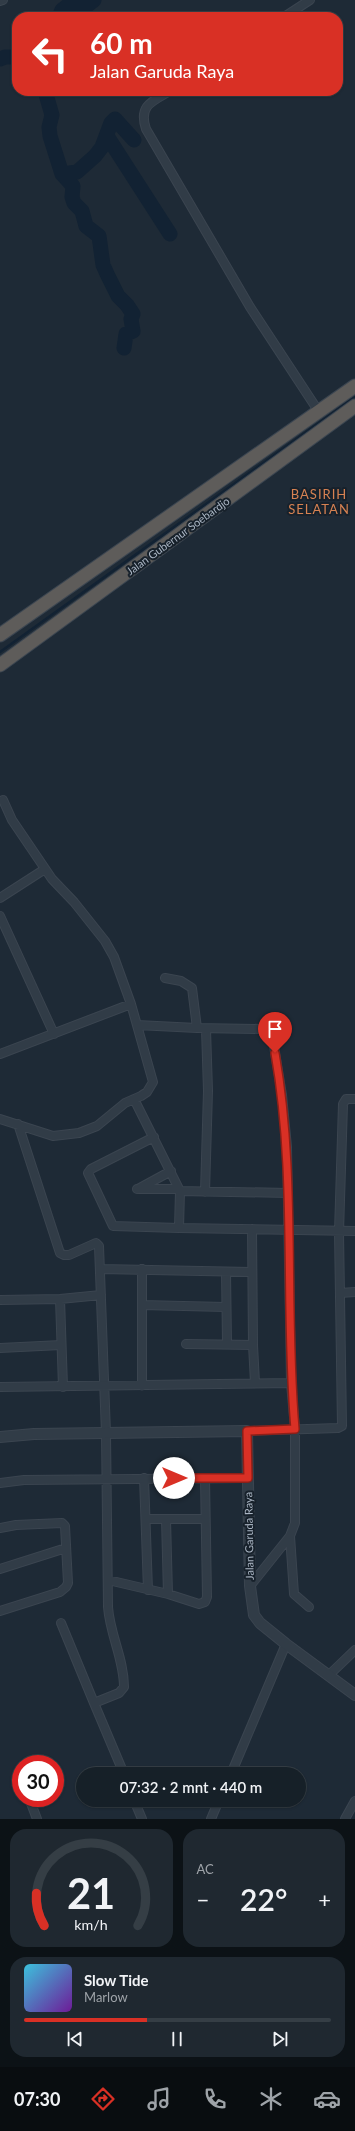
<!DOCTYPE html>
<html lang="id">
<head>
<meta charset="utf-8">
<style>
  body { margin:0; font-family:Lato,sans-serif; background:#1f2830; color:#f1f3f6; height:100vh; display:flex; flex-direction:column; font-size:15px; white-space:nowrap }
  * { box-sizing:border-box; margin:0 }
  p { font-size:13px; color:#9ea3a8 }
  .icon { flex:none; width:22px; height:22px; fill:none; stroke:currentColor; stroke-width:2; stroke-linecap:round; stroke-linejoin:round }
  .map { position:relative; height:1819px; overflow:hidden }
  .sheet { display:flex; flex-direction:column; gap:10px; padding:10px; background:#0c1216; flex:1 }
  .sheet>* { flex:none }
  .top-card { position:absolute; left:12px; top:12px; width:331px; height:84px; border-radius:16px; box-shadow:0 1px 3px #0004,0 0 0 1px #353e45; background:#d93025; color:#fff; overflow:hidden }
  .speed { position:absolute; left:12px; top:1755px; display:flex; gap:8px; font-size:20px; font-weight:700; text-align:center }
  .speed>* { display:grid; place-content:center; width:52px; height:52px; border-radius:50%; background:#162028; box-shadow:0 1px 3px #0004,0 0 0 1px #353e45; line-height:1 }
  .speed .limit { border:6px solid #d22; background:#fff; color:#111 }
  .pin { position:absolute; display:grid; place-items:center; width:34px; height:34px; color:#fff; margin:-41px -17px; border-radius:50% 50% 50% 0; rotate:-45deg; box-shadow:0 0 4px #0007 }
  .pin .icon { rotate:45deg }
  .me { position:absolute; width:44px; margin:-22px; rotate:90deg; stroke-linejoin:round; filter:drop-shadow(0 0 3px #0008) }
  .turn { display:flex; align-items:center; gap:14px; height:84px; padding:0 12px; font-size:18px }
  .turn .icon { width:52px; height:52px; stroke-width:2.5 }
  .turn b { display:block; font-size:28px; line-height:34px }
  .big { font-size:30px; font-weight:600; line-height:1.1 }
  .sheet .card { flex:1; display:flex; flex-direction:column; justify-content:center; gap:6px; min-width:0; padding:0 14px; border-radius:16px; background:#1f2830 }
  .sheet .dial { align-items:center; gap:0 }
  .dial svg { height:104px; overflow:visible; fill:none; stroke:#353e45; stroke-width:7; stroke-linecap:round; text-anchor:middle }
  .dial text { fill:#f1f3f6; stroke:none }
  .song { display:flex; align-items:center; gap:12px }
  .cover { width:48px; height:48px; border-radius:6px; background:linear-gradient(135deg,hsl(190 70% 55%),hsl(280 70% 35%)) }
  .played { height:4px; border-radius:2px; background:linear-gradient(90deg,#d93025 40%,#353e45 40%) }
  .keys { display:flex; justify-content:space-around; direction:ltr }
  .heat { display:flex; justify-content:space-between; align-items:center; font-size:22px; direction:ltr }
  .sheet .tiles { flex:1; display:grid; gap:10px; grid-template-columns:1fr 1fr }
  .card:last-child { grid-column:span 2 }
  .trip { position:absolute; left:76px; top:1767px; width:230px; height:40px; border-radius:20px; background:#162028; box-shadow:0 1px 3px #0004,0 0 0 1px #353e45; font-weight:600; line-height:40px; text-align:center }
  .tabs { display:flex; height:64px; justify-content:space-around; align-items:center; background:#090d10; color:#9ea3a8 }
  .tabs .icon { width:28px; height:28px }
  .tabs .active { color:#d93025 }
  .tabs b { font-size:18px; color:#f1f3f6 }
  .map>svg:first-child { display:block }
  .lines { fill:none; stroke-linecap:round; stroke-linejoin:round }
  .stream { stroke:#122233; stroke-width:2.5 }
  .river { stroke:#122233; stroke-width:15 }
  .minor-casing { stroke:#3b4550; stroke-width:10 }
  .tertiary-casing { stroke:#3b4550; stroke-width:12 }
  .trunk-casing { stroke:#3c4651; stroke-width:15 }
  .minor { stroke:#313c47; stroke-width:8 }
  .tertiary { stroke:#313c47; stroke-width:10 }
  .trunk { stroke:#5e5c5a; stroke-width:13 }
  .route-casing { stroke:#8d1f18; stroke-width:10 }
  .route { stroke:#d93025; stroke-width:7 }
  .labels { text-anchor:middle; stroke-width:4; stroke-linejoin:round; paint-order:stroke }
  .street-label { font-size:11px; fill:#abb6c4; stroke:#17212b }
  .quarter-label { font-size:13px; letter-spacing:1px; fill:#d78252; stroke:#17212b }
</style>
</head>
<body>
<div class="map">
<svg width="355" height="1819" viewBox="0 0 355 1819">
  <rect width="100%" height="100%" fill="#1e2a36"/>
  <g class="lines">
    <path class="stream" d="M0,652L355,397"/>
    <path class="river" d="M59,17L62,10L67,6L85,7L94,0
      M0,59L5,57H17
      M45,91L52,115L49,127L50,136L62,174L73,186L72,197L74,203L82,211L86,226L99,236L103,265L108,276L118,296L127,305L133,314L131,319L133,331L126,334L124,348
      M107,136L170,234
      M62,174L77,172L95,156L102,147L111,123L115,119L134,140"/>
    <g class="minor-casing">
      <path id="minor" d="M0,1L3,0
        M284,17L310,0
        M170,91C153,101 138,105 146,129L250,307L319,412
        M0,898L45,869
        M0,916L54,1034
        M165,978L181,981L192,988L197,1028
        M137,1025L197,1028L264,1029L270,1030L272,1034L282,1095L287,1147L291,1383L295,1429V1523L290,1536L250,1586
        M0,1054L131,1004
        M134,1099L180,1191L179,1228L355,1231
        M0,1119L53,1136L79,1133L97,1126L125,1103L141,1096L147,1092L153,1082L131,1004L114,957L105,941L74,902L52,879L12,820L3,800
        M18,1124L60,1253L64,1255H69L96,1243L99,1246L106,1433L108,1607C110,1635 124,1659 124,1687L119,1693L94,1703L124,1774
        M154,1137L91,1169L88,1173L113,1226L179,1228
        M137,1189H179
        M138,1189L171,1171
        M180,1191L288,1193
        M205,1192L208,1091L206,1029
        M252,1229L253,1345L255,1383
        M101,1269L251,1272
        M142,1269V1386
        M226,1272L227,1343
        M340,1293L355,1292
        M60,1299L63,1387
        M0,1300L60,1299L101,1295
        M142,1305L225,1307
        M186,1344L253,1345
        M0,1348L61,1345
        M0,1387L291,1383
        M247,1431L338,1428L342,1426L339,1232L343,1104L346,1099H355
        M144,1478L148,1590
        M0,1483L24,1480L248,1478
        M146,1519H205
        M166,1519L168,1594
        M0,1528L16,1525L62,1523L65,1526L68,1583L66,1587L60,1592L0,1611
        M290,1536L294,1594L309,1607
        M0,1569L66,1548
        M108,1580L168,1594L199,1604L205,1602L207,1597L205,1478
        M61,1623L94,1703
        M329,1675L355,1650
        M231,1774L286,1644
        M29,1798L37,1819
        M134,1800L142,1819
        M211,1819L219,1800
        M345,1819L355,1801"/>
    </g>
    <g class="tertiary-casing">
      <path id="tertiary" d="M0,1437L34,1434L247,1431L250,1586L254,1615L260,1623L286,1644L355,1695"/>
    </g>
    <g class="trunk-casing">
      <path id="trunk" d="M0,635L355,386
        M0,665L355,406"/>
    </g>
    <use href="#minor" class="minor"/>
    <use href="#tertiary" class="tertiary"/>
    <use href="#trunk" class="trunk"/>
  </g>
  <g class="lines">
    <g class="route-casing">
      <path id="route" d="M174,1478H248L247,1431L295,1429C284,1304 297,1177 275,1053"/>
    </g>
    <use href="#route" class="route"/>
  </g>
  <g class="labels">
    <g class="street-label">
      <text transform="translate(178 536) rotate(-36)" y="4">Jalan Gubernur Soebardjo</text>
      <text transform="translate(249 1536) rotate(-91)" y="4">Jalan Garuda Raya</text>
    </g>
    <g class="quarter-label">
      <text x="319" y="499">BASIRIH<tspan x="319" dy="15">SELATAN</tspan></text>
    </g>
  </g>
</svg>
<div class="speed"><div class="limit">30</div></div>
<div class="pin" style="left:275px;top:1053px;background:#d93025"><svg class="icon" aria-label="arrive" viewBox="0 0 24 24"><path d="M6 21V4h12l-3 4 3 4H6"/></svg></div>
<svg class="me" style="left:174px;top:1478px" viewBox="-20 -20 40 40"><circle r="19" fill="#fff"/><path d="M0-13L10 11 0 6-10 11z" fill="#d93025"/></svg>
<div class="trip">07:32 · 2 mnt · 440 m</div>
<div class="top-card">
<div class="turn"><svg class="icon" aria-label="left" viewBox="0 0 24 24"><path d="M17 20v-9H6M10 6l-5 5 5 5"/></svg><div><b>60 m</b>Jalan Garuda Raya</div></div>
</div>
</div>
<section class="sheet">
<div class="tiles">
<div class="card dial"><svg viewBox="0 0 100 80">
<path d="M14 69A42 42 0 1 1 86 69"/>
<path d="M14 69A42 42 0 0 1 8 44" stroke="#d93025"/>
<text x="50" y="56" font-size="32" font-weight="700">21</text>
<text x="50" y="72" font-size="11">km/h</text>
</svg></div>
<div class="card"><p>AC</p>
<div class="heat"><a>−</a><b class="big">22°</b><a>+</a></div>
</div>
<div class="card">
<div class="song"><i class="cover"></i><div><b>Slow Tide</b><p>Marlow</p></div></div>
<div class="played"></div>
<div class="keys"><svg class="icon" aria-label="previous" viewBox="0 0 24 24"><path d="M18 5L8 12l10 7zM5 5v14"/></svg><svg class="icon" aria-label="pause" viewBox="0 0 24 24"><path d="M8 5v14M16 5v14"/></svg><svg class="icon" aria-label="next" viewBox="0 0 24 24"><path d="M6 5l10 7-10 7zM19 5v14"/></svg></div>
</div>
</div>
</section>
<nav class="tabs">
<b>07:30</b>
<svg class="icon active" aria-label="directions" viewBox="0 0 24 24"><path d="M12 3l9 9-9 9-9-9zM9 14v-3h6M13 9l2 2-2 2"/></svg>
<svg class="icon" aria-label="music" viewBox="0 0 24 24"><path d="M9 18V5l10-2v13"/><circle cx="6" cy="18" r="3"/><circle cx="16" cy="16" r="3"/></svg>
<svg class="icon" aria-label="phone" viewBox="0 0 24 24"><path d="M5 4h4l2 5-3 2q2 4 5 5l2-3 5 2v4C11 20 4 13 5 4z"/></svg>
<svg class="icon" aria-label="climate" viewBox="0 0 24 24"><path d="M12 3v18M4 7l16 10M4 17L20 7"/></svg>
<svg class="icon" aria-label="car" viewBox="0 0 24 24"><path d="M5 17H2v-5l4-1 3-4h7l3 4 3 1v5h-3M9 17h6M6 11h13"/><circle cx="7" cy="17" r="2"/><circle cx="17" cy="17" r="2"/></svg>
</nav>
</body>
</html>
